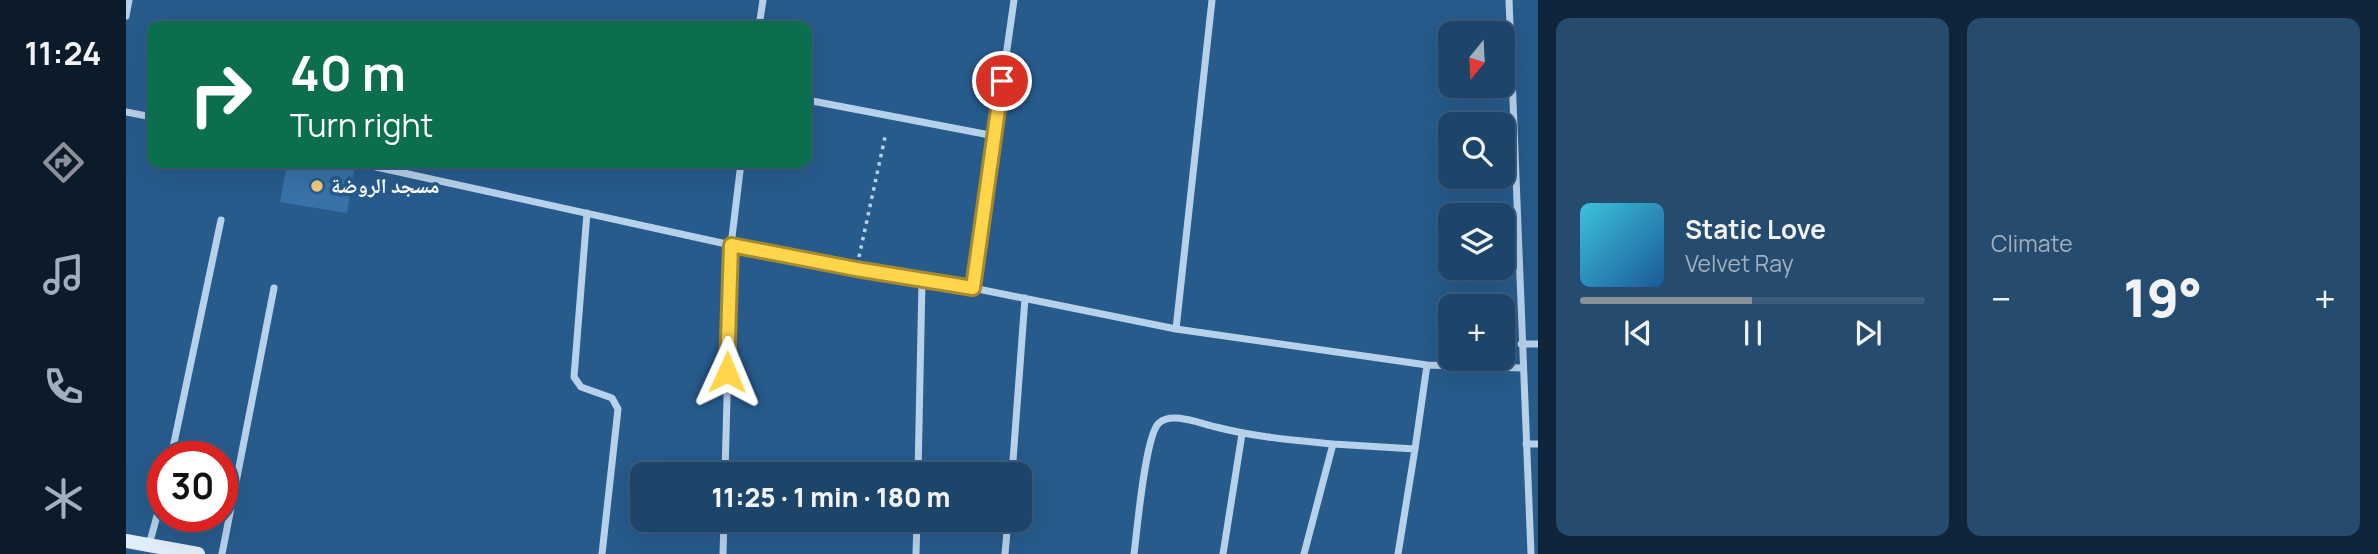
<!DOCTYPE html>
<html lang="en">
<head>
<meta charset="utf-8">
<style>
  body { margin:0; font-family:Manrope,"Noto Naskh Arabic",sans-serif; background:#254b6f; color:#f1f3f6; height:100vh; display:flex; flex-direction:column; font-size:26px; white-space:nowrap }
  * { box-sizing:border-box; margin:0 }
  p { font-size:23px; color:#a0b0c0 }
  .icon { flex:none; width:38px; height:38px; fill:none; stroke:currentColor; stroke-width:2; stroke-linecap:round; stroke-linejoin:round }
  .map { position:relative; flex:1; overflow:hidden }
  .sheet { display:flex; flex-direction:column; gap:18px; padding:18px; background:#10253a; width:840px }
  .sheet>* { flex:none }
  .hud { position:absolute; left:21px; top:21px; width:665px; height:147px; border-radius:14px; box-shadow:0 7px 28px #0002,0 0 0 2px #3b5c7d; background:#0b6e4f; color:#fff; overflow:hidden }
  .needle { width:46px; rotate:198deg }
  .tools { position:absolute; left:1312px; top:21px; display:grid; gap:14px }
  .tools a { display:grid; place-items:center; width:77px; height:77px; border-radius:14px; background:#1d4469; box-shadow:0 7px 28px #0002,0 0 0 2px #3b5c7d; font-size:35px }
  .speed { position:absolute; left:21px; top:441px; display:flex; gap:14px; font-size:35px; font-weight:700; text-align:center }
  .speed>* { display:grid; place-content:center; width:91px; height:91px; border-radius:50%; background:#1d4469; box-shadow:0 7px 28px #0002,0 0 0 2px #3b5c7d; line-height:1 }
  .speed .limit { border:10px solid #d22; background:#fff; color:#111 }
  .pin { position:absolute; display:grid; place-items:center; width:60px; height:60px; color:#fff; margin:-30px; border:4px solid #fff; border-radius:50%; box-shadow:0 2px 7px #0007 }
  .me { position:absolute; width:77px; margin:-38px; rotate:1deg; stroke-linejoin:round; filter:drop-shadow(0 0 5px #0008) }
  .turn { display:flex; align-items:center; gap:24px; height:147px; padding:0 28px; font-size:32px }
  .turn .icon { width:91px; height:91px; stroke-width:2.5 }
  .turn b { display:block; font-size:49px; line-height:60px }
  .big { font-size:52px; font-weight:800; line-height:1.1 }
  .sheet .tile { flex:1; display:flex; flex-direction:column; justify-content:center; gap:10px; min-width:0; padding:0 24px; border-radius:14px; background:#254b6f }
  .song { display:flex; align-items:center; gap:21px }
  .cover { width:84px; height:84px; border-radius:10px; background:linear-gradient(135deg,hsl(190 70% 55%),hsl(210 70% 35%)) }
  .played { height:7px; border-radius:4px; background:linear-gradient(90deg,#8c9099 50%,#3b5c7d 50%) }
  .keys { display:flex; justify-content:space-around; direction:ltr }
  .heat { display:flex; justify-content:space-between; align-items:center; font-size:38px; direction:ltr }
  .sheet .tiles { flex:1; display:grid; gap:18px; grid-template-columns:repeat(2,1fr) }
  .trip { position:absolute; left:504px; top:462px; width:402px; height:70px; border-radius:14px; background:#1d4469; box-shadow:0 7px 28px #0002,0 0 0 2px #3b5c7d; font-weight:800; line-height:70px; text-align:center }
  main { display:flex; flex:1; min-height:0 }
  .tab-bar { display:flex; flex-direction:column; width:126px; justify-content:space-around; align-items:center; background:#0c1b2a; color:#a0b0c0 }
  .tab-bar .icon { width:49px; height:49px }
  .tab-bar .active { color:#8c9099 }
  .tab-bar b { font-size:32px; color:#f1f3f6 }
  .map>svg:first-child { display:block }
  .building { fill:#3872a8 }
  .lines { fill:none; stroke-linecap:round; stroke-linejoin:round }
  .path { stroke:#b6d1ea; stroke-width:3.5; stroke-dasharray:3.5 5; stroke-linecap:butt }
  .minor { stroke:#b6d1ea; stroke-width:7 }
  .secondary { stroke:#e1edf8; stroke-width:14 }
  .route-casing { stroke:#a68a30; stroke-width:18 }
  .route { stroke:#ffd54a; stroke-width:12 }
  .poi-dot { fill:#f2c77c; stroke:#275b8c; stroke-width:2.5 }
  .labels { text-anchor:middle; stroke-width:7; stroke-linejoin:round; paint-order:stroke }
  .poi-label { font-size:21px; font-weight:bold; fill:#fff; stroke:#275b8c; text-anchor:start }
</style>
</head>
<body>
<main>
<nav class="tab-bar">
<b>11:24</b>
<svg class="icon active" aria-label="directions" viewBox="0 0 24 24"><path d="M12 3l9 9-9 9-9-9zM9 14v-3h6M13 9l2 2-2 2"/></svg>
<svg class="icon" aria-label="music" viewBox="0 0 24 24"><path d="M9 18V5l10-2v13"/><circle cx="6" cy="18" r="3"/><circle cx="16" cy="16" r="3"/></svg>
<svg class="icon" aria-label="phone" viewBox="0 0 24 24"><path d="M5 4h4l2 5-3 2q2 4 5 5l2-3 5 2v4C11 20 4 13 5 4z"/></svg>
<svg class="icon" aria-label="climate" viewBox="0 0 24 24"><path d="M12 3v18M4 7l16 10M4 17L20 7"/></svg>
</nav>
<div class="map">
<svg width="1412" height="554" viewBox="0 0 1412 554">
  <rect width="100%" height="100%" fill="#275b8c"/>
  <path class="building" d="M1318,38H1325V66H1318Z
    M161,163L177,165V163H217V168L228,170L221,213L154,202Z"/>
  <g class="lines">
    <path class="path" d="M733,257L759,137"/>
    <path class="minor" d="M1383,0L1405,554
      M0,16L3,0
      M633,26L637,0
      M681,100L869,136
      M0,112L26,117
      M232,163L605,245L730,269L847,288L1050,329L1301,365L1396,368
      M461,213L448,377L455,387L486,398L492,409L476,554
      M847,288L888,0
      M1050,329L1086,0
      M1395,344H1412
      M1400,444H1412
      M45,457L95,220
      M599,474L605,245L615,163
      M792,474L796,281
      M886,474L899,298
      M23,545L37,494
      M96,554L148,288
      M597,554L598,520
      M790,554L791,520
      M879,554L882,520
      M1008,554C1011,532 1019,435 1033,423C1046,411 1075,424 1090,427C1128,437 1168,440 1207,444
      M1097,554L1116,434
      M1178,554L1207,444L1289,449L1301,365
      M1272,554L1289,449"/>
    <path class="secondary" d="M0,541L72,554"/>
  </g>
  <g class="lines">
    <g class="route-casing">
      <path id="route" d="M601,372L605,245L730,269L847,288L876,81"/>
    </g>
    <use href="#route" class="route"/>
  </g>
  <circle class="poi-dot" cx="191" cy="186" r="7"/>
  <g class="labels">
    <g class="poi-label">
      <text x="205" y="193">مسجد الروضة</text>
    </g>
  </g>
</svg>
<div class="tools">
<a><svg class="needle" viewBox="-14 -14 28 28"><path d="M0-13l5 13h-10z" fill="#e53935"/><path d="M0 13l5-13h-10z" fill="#a0b0c0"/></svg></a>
<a><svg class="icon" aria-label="search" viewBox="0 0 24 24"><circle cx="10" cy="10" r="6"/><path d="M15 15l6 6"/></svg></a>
<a><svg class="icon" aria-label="layers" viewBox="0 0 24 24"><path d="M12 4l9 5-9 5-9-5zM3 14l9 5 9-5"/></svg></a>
<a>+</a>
</div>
<div class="speed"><div class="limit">30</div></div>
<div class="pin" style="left:876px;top:81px;background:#d93025"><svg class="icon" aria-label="arrive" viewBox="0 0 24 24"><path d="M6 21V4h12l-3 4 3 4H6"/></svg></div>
<svg class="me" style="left:601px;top:372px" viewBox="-20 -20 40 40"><path d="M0-17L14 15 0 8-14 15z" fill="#ffd54a" stroke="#fff" stroke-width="4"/></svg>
<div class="trip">11:25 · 1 min · 180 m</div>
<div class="hud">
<div class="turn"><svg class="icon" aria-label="right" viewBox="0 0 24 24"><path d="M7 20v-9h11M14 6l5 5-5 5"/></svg><div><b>40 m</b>Turn right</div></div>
</div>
</div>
<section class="sheet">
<div class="tiles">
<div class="tile">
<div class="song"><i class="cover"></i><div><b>Static Love</b><p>Velvet Ray</p></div></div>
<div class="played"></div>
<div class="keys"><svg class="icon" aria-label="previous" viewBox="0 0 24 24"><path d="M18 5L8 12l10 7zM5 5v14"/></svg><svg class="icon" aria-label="pause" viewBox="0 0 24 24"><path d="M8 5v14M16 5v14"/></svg><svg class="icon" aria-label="next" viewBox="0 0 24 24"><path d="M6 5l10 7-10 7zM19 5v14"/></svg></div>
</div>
<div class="tile"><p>Climate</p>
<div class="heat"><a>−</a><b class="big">19°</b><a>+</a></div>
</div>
</div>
</section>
</main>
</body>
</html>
